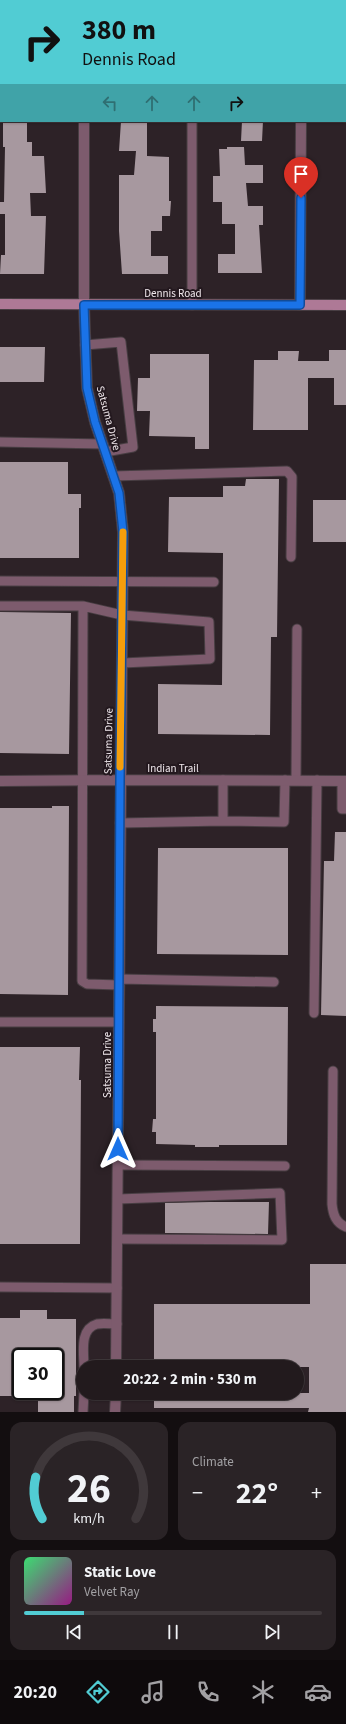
<!DOCTYPE html>
<html lang="en">
<head>
<meta charset="utf-8">
<style>
  body { margin:0; font-family:"Source Sans 3",sans-serif; background:#2a2326; color:#f1f3f6; height:100vh; display:flex; flex-direction:column; font-size:15px; white-space:nowrap }
  * { box-sizing:border-box; margin:0 }
  p { font-size:13px; color:#a2a1a4 }
  .icon { flex:none; width:22px; height:22px; fill:none; stroke:currentColor; stroke-width:2; stroke-linecap:round; stroke-linejoin:round }
  .map { position:relative; height:1412px; overflow:hidden }
  .sheet { display:flex; flex-direction:column; gap:10px; padding:10px; background:#130e10; flex:1 }
  .sheet>* { flex:none }
  .guide { position:absolute; left:0px; top:0px; width:346px; height:122px; box-shadow:0 1px 3px #0004,0 0 0 1px #3f383b; background:#51ccd3; color:#111; overflow:hidden }
  .speed { position:absolute; left:12px; top:1348px; display:flex; gap:8px; font-size:20px; font-weight:700; text-align:center }
  .speed>* { display:grid; place-content:center; width:52px; height:52px; border-radius:50%; background:#221a1d; box-shadow:0 1px 3px #0004,0 0 0 1px #3f383b; line-height:1 }
  .speed .limit { border:2px solid #111; border-radius:6px; background:#fff; color:#111 }
  .pin { position:absolute; display:grid; place-items:center; width:34px; height:34px; color:#fff; margin:-41px -17px; border-radius:50% 50% 50% 0; rotate:-45deg; box-shadow:0 0 4px #0007 }
  .pin .icon { rotate:45deg }
  .me { position:absolute; width:44px; margin:-22px; rotate:0deg; stroke-linejoin:round; filter:drop-shadow(0 0 3px #0008) }
  .turn { display:flex; align-items:center; gap:14px; height:84px; padding:0 16px; font-size:18px }
  .turn .icon { width:52px; height:52px; stroke-width:2.5 }
  .turn b { display:block; font-size:28px; line-height:34px }
  .lanes { display:flex; align-items:center; height:38px; padding:0 16px; background:#0003; justify-content:center; gap:20px; direction:ltr }
  .lanes .off { opacity:.35 }
  .big { font-size:30px; font-weight:700; line-height:1.1 }
  .sheet .card { flex:1; display:flex; flex-direction:column; justify-content:center; gap:6px; min-width:0; padding:0 14px; border-radius:12px; background:#2a2326 }
  .sheet .dial { align-items:center; gap:0 }
  .dial svg { height:104px; overflow:visible; fill:none; stroke:#3f383b; stroke-width:7; stroke-linecap:round; text-anchor:middle }
  .dial text { fill:#f1f3f6; stroke:none }
  .song { display:flex; align-items:center; gap:12px }
  .cover { width:48px; height:48px; border-radius:6px; background:linear-gradient(135deg,hsl(140 70% 55%),hsl(310 70% 35%)) }
  .played { height:4px; border-radius:2px; background:linear-gradient(90deg,#51ccd3 20%,#3f383b 20%) }
  .keys { display:flex; justify-content:space-around; direction:ltr }
  .heat { display:flex; justify-content:space-between; align-items:center; font-size:22px; direction:ltr }
  .sheet .tiles { flex:1; display:grid; gap:10px; grid-template-columns:1fr 1fr }
  .card:last-child { grid-column:span 2 }
  .trip { position:absolute; left:76px; top:1360px; width:228px; height:40px; border-radius:20px; background:#221a1d; box-shadow:0 1px 3px #0004,0 0 0 1px #3f383b; font-weight:700; line-height:40px; text-align:center }
  .menu { display:flex; height:64px; justify-content:space-around; align-items:center; background:#0e0a0c; color:#a2a1a4 }
  .menu .icon { width:28px; height:28px }
  .menu .active { color:#51ccd3 }
  .menu b { font-size:18px; color:#f1f3f6 }
  .map>svg:first-child { display:block }
  .building { fill:#a7989f }
  .lines { fill:none; stroke-linecap:round; stroke-linejoin:round }
  .lane-casing { stroke:#483e43; stroke-width:11 }
  .street-casing { stroke:#483e43; stroke-width:12 }
  .secondary-casing { stroke:#483e43; stroke-width:12 }
  .lane { stroke:#7d5b6d; stroke-width:9 }
  .street { stroke:#7d5b6d; stroke-width:10 }
  .secondary { stroke:#ae7996; stroke-width:10 }
  .route-casing { stroke:#114b97; stroke-width:10 }
  .route { stroke:#1a73e8; stroke-width:7 }
  .slow { stroke:#f59e0b; stroke-width:7 }
  .labels { text-anchor:middle; stroke-width:4; stroke-linejoin:round; paint-order:stroke }
  .street-label { font-size:11px; fill:#f1e9ed; stroke:#23181e }
</style>
</head>
<body>
<div class="map">
<svg width="346" height="1412" viewBox="0 0 346 1412">
  <rect width="100%" height="100%" fill="#2d2227"/>
  <path class="building" d="M3,121H27V142H32V156H44L46,193H30L31,216H46L44,274H0L1,255H5V214H0V202H4L5,147H3Z
    M121,121H147V156L169,157V201H171L170,216H162V231H151V256H168V274H122L119,231V175H134L136,151H119Z
    M242,121H263L262,141H241Z
    M227,147H244L245,165H263V183H246L248,206H263V225H259L262,273H218V254H235V224H222V202H213V176H220L219,149H227Z
    M0,347H45L44,382H0Z
    M329,350H346V405H334V378H308V430H253L254,360H278V351H299L298,361H329Z
    M150,354H209V449H195V437L149,436L150,411H137L138,378H150Z
    M0,462H68V494H81V508H79V558H0Z
    M246,479H279L277,637H271L270,735L158,734V684L222,685L223,553L168,552L169,497H223V486H245Z
    M313,500H346V542H313Z
    M0,612L71,613L69,754L0,753Z
    M52,806H69L68,995L0,994V808H52Z
    M335,832H346V1016L321,1015L324,861H334Z
    M158,848H288V955L157,954Z
    M156,1006L288,1007L287,1145H219V1147H195V1145L156,1144V1132H152L153,1119H156V1032H153V1019H156Z
    M0,1047H80L79,1080H81L80,1244H0Z
    M210,1202H269L268,1234L165,1233V1203Z
    M310,1264H346V1412H308L309,1408H154V1393H309V1367H154V1304H310Z
    M20,1310H47V1319H76V1396H74V1412H38V1391H55V1357H21V1396H0V1318H20Z"/>
  <g class="lines">
    <g class="lane-casing">
      <path id="lane" d="M192,1V0
        M192,305V121
        M85,345L121,342L133,447L105,452
        M0,442L103,444
        M113,476L287,471L292,477L291,557
        M0,581L214,582
        M0,606H83
        M223,780V821
        M296,780L297,629
        M342,781V809H346
        M120,823L223,821L284,822L285,780
        M119,979L274,982
        M119,985L87,984L82,981L83,606L122,615L209,622L210,659L122,663
        M314,1013L317,780
        M0,1022H119
        M333,1071L332,1204C333,1215 336,1223 346,1227
        M118,1165L285,1166
        M118,1199L280,1193L282,1240L118,1239
        M0,1287L117,1288
        M84,1367C84,1353 79,1329 97,1324C103,1323 111,1324 117,1324
        M83,1412L84,1393"/>
    </g>
    <g class="street-casing">
      <path id="street" d="M84,1V0
        M301,1V0
        M345,45H346
        M84,121V305L87,388L95,422L119,493L123,532L116,1367
        M300,305L301,121
        M0,781L120,780L346,781
        M115,1412L116,1393"/>
    </g>
    <g class="secondary-casing">
      <path id="secondary" d="M0,304L346,305"/>
    </g>
    <use href="#lane" class="lane"/>
    <use href="#street" class="street"/>
    <use href="#secondary" class="secondary"/>
  </g>
  <g class="lines">
    <g class="route-casing">
      <path id="route" d="M118,1149L120,780L123,532L119,493L95,422L87,388L84,305H300L301,198"/>
    </g>
    <use href="#route" class="route"/>
    <path class="slow" d="M120,767L123,532"/>
  </g>
  <g class="labels">
    <g class="street-label">
      <text x="173" y="297">Dennis Road</text>
      <text transform="translate(109 418) rotate(75)" y="4">Satsuma Drive</text>
      <text transform="translate(108 741) rotate(-89)" y="4">Satsuma Drive</text>
      <text x="173" y="772">Indian Trail</text>
      <text transform="translate(107 1065) rotate(-90)" y="4">Satsuma Drive</text>
    </g>
  </g>
</svg>
<div class="speed"><div class="limit">30</div></div>
<div class="pin" style="left:301px;top:198px;background:#d93025"><svg class="icon" aria-label="arrive" viewBox="0 0 24 24"><path d="M6 21V4h12l-3 4 3 4H6"/></svg></div>
<svg class="me" style="left:118px;top:1149px" viewBox="-20 -20 40 40"><path d="M0-17L14 15 0 8-14 15z" fill="#1a73e8" stroke="#fff" stroke-width="4"/></svg>
<div class="trip">20:22 · 2 min · 530 m</div>
<div class="guide">
<div class="turn"><svg class="icon" aria-label="right" viewBox="0 0 24 24"><path d="M7 20v-9h11M14 6l5 5-5 5"/></svg><div><b>380 m</b>Dennis Road</div></div>
<div class="lanes"><svg class="icon off" aria-label="left" viewBox="0 0 24 24"><path d="M17 20v-9H6M10 6l-5 5 5 5"/></svg><svg class="icon off" aria-label="ahead" viewBox="0 0 24 24"><path d="M12 20V5M6 11l6-6 6 6"/></svg><svg class="icon off" aria-label="ahead" viewBox="0 0 24 24"><path d="M12 20V5M6 11l6-6 6 6"/></svg><svg class="icon" aria-label="right" viewBox="0 0 24 24"><path d="M7 20v-9h11M14 6l5 5-5 5"/></svg></div>
</div>
</div>
<section class="sheet">
<div class="tiles">
<div class="card dial"><svg viewBox="0 0 100 80">
<path d="M14 69A42 42 0 1 1 86 69"/>
<path d="M14 69A42 42 0 0 1 9 37" stroke="#51ccd3"/>
<text x="50" y="56" font-size="32" font-weight="700">26</text>
<text x="50" y="72" font-size="11">km/h</text>
</svg></div>
<div class="card"><p>Climate</p>
<div class="heat"><a>−</a><b class="big">22°</b><a>+</a></div>
</div>
<div class="card">
<div class="song"><i class="cover"></i><div><b>Static Love</b><p>Velvet Ray</p></div></div>
<div class="played"></div>
<div class="keys"><svg class="icon" aria-label="previous" viewBox="0 0 24 24"><path d="M18 5L8 12l10 7zM5 5v14"/></svg><svg class="icon" aria-label="pause" viewBox="0 0 24 24"><path d="M8 5v14M16 5v14"/></svg><svg class="icon" aria-label="next" viewBox="0 0 24 24"><path d="M6 5l10 7-10 7zM19 5v14"/></svg></div>
</div>
</div>
</section>
<nav class="menu">
<b>20:20</b>
<svg class="icon active" aria-label="directions" viewBox="0 0 24 24"><path d="M12 3l9 9-9 9-9-9zM9 14v-3h6M13 9l2 2-2 2"/></svg>
<svg class="icon" aria-label="music" viewBox="0 0 24 24"><path d="M9 18V5l10-2v13"/><circle cx="6" cy="18" r="3"/><circle cx="16" cy="16" r="3"/></svg>
<svg class="icon" aria-label="phone" viewBox="0 0 24 24"><path d="M5 4h4l2 5-3 2q2 4 5 5l2-3 5 2v4C11 20 4 13 5 4z"/></svg>
<svg class="icon" aria-label="climate" viewBox="0 0 24 24"><path d="M12 3v18M4 7l16 10M4 17L20 7"/></svg>
<svg class="icon" aria-label="car" viewBox="0 0 24 24"><path d="M5 17H2v-5l4-1 3-4h7l3 4 3 1v5h-3M9 17h6M6 11h13"/><circle cx="7" cy="17" r="2"/><circle cx="17" cy="17" r="2"/></svg>
</nav>
</body>
</html>
